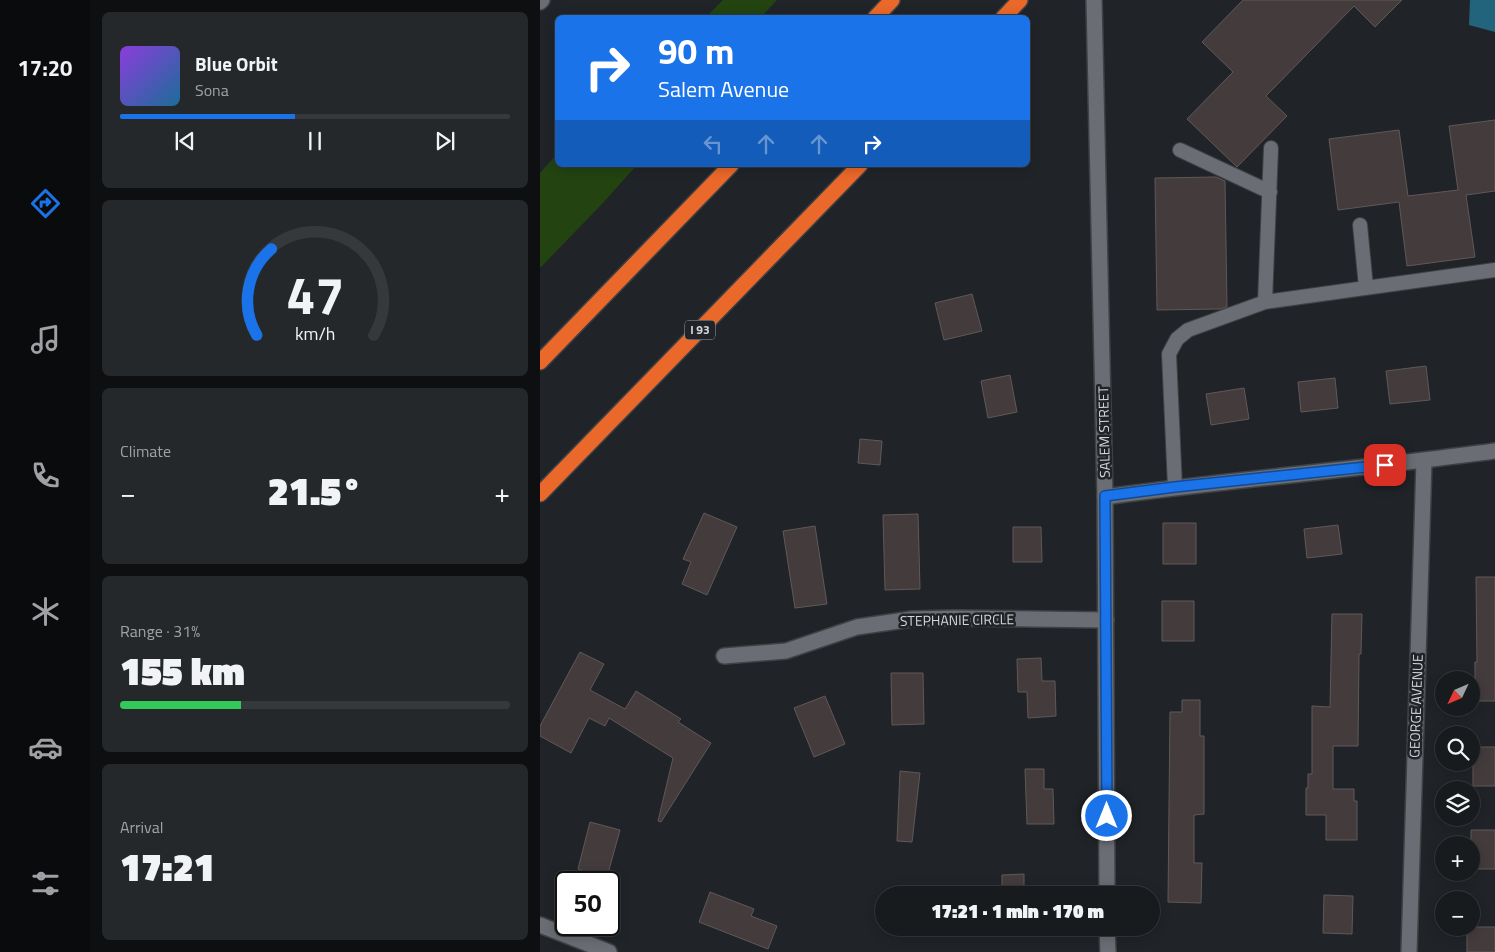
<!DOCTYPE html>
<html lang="en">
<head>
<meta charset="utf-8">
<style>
  body { margin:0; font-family:"Titillium Web",sans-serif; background:#25282b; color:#f1f3f6; height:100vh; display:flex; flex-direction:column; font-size:19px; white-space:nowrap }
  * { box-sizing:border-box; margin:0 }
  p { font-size:16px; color:#9fa1a4 }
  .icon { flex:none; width:28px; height:28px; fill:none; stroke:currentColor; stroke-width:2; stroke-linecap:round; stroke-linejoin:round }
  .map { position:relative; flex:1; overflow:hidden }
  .drawer { display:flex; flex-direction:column; gap:12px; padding:12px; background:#0d0f10; width:450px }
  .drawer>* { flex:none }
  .guide { position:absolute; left:15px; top:15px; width:475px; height:152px; border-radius:8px; box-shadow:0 2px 12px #0003,0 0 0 1px #36393c; background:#1a73e8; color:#fff; overflow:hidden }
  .needle { width:32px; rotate:226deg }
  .controls { position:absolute; left:895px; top:671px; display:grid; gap:10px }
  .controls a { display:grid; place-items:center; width:45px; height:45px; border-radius:50%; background:#181b1e; box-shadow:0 2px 12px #0003,0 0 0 1px #36393c; font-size:25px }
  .speed { position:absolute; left:15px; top:871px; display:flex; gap:10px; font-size:25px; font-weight:700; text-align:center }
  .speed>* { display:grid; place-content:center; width:65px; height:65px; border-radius:50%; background:#181b1e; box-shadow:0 2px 12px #0003,0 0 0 1px #36393c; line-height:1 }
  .speed .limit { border:2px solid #111; border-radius:8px; background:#fff; color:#111 }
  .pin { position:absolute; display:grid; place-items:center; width:42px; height:42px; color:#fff; margin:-21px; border-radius:10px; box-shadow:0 2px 8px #0006 }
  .me { position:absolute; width:55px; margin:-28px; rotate:0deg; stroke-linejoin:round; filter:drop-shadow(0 0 4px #0008) }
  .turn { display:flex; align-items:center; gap:18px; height:105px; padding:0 20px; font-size:22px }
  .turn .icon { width:65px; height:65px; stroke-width:2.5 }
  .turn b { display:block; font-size:35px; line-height:42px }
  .lanes { display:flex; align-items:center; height:48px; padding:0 20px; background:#0003; justify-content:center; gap:25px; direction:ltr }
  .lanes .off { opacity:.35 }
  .big { font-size:38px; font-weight:800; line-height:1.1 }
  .drawer .card { flex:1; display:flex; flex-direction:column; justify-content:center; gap:8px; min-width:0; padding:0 18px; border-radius:8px; background:#25282b }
  .drawer .dial { align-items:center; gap:0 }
  .dial svg { height:130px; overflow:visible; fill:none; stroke:#36393c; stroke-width:7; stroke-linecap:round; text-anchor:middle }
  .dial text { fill:#f1f3f6; stroke:none }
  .song { display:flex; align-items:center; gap:15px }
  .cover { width:60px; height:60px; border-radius:8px; background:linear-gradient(135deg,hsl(270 70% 55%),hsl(200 70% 35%)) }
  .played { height:5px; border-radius:2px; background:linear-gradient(90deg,#1a73e8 45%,#36393c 45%) }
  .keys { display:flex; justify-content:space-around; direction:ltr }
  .heat { display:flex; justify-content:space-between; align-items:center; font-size:28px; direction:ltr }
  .charge { height:8px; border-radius:4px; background:linear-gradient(90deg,#34c759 31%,#36393c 0) }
  .trip { position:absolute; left:335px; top:886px; width:285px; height:50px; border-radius:25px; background:#181b1e; box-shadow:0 2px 12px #0003,0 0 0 1px #36393c; font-weight:800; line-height:50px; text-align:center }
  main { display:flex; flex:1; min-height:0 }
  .tab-bar { display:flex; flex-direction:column; width:90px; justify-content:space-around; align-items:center; background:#0a0b0c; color:#9fa1a4 }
  .tab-bar .icon { width:35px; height:35px }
  .tab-bar .active { color:#1a73e8 }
  .tab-bar b { font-size:22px; color:#f1f3f6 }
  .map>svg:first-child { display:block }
  .green { fill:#234311 }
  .water { fill:#22647b }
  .building { fill:#443c3c; stroke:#605858 }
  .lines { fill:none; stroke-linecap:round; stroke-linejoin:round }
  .lane-casing { stroke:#3f4145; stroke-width:16 }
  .street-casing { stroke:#3f4145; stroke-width:18 }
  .secondary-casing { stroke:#3f4145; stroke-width:18 }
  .highway-casing { stroke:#3f4145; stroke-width:18 }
  .lane { stroke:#6a6e74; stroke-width:14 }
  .street { stroke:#6a6e74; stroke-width:15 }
  .secondary { stroke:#6a6e74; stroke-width:15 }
  .highway { stroke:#ea6829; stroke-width:15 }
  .route-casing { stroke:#114b97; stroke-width:12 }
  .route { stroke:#1a73e8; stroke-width:9 }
  .labels { text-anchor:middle; stroke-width:5; stroke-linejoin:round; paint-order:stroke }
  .shield { fill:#202428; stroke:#9ea1a4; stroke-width:1 }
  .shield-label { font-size:12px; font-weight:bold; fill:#d4d6d9 }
  .street-label { font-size:14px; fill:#d4d6d9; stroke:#202428 }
</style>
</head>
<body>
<main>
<nav class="tab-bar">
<b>17:20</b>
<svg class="icon active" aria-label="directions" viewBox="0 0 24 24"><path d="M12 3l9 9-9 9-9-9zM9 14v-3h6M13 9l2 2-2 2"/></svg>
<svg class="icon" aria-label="music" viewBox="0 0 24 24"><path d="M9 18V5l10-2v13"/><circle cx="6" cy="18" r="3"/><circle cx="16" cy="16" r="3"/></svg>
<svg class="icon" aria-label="phone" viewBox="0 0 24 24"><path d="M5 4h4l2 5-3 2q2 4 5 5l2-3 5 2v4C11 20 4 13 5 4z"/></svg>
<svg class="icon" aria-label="climate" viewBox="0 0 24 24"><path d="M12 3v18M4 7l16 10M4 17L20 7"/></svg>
<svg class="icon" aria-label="car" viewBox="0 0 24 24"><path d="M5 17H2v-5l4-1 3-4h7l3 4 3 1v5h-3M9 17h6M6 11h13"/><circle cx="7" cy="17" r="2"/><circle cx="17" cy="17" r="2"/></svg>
<svg class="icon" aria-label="filters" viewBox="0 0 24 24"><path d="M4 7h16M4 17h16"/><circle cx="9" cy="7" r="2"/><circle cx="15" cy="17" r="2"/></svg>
</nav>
<section class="drawer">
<div class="card">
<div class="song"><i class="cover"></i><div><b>Blue Orbit</b><p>Sona</p></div></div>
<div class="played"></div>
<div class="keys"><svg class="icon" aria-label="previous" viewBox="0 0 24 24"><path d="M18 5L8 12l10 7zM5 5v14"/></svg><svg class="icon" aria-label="pause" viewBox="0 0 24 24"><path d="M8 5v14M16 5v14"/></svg><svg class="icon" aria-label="next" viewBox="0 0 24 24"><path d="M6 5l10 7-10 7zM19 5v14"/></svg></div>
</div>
<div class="card dial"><svg viewBox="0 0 100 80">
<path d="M14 69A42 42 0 1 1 86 69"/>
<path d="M14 69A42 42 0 0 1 23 16" stroke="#1a73e8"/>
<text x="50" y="56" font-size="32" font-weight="700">47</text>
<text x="50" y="72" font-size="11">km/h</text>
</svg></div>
<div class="card"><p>Climate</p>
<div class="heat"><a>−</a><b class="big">21.5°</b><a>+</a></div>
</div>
<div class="card"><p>Range · 31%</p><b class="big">155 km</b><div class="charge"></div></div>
<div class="card"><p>Arrival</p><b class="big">17:21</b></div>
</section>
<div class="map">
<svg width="955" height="952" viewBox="0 0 955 952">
  <rect width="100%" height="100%" fill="#202428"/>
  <path class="green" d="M183,0H237L221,17H166Z
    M17,154L18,165H97L62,204L0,268V173Z"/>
  <path class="water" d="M930,0H955V32L929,25Z"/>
  <path class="building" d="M703,0H862L835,27L814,6L726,96L747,116L697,167L647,119L693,72L662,42Z
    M955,120V191L926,195L935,257L867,266L859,202L798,210L789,139L859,130L868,196L918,190L909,126Z
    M676,177L685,181L687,307L680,309L617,310L615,178Z
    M432,294L442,331L404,340L395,303Z
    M886,366L890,400L850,404L846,371Z
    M470,375L477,412L448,418L441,381Z
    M795,378L798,408L761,412L758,382Z
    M704,388L709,419L671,425L666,394Z
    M320,439L342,441L340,465L318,463Z
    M164,513L197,527L167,595L142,584L151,562L143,559Z
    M378,514L380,589L345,590L343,515Z
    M623,523H656V564H623Z
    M798,525L802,554L767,558L764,529Z
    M275,526L287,604L255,608L243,531Z
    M473,527H501L502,562H473Z
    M936,577H955V701H935V662H937Z
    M622,601H654V641H622Z
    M792,614H822L821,654H819L818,746H793V789H814V801H817V840H786V815H766V788H768V774H772V706L790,707Z
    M40,652L64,664L50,690L85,709L96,691L141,719L138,722L171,743L121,822L118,821L133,758L69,718L65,726L49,718L31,753L0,736V726Z
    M501,658L502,681H515L516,716L488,718L487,692H478L477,659Z
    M351,673H383L384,724L352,725Z
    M285,696L305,744L274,757L254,708Z
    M642,700H660V736H664V814L654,815V863H662L661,903L628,902L630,712H642Z
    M933,747H955V786H933Z
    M485,769H504V789H513L514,824H487Z
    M360,771L380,773L372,842L357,841Z
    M50,822L80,830L67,877L38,869Z
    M931,830H955V869H931Z
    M484,874V895H462V875Z
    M170,892L214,909L211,916L237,926L228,949L159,922Z
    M784,895L813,896L812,934L783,933Z
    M931,927H955V952H927V928Z"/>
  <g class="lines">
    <g class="lane-casing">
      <path id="lane" d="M640,150L730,192
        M820,225L826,287
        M725,302L731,148
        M635,487L629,354L637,339L648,330L725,302L955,270"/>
    </g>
    <g class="street-casing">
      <path id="street" d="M565,497C695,479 825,469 955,451
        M184,656L246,651L317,627L372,619L415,618L566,620
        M0,925L69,952
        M869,952L884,461"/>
    </g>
    <g class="secondary-casing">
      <path id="secondary" d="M554,0L565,497L567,895
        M0,2L2,0
        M567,928L568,952"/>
    </g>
    <g class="highway-casing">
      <path id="highway" d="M335,18L352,0
        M463,18L480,0
        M0,362L191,165
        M0,494L320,165"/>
    </g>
    <use href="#lane" class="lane"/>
    <use href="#street" class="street"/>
    <use href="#secondary" class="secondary"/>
    <use href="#highway" class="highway"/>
  </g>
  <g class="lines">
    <g class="route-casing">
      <path id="route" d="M567,816L565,496L635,487L845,465"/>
    </g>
    <use href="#route" class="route"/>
  </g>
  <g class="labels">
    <rect class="shield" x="145" y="320.5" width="30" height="19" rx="4"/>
    <g class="shield-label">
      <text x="160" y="334">I 93</text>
    </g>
    <g class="street-label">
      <text transform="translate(564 432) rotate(-91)" y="5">SALEM STREET</text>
      <text transform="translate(417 620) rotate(-1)" y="5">STEPHANIE CIRCLE</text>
      <text transform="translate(876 706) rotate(-88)" y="5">GEORGE AVENUE</text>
    </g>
  </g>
</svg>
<div class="controls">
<a><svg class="needle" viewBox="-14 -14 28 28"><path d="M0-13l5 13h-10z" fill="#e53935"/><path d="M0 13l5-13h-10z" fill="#9fa1a4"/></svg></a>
<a><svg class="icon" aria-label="search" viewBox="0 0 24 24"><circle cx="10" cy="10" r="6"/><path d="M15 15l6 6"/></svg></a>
<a><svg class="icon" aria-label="layers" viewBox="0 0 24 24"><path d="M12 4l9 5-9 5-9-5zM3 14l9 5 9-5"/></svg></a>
<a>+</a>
<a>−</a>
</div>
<div class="speed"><div class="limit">50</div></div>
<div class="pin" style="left:845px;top:465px;background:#d93025"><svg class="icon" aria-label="arrive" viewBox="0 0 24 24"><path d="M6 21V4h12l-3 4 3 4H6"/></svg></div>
<svg class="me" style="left:567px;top:816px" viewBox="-20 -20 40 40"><circle r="17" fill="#1a73e8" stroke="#fff" stroke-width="3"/><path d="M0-11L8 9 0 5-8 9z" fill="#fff"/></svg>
<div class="trip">17:21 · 1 min · 170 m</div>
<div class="guide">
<div class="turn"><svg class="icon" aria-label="right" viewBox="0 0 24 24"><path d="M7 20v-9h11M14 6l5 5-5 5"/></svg><div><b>90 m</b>Salem Avenue</div></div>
<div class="lanes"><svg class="icon off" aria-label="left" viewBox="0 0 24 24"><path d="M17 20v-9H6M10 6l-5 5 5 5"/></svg><svg class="icon off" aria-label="ahead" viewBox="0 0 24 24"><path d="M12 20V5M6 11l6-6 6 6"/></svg><svg class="icon off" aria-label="ahead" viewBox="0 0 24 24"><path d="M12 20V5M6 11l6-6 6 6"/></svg><svg class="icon" aria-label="right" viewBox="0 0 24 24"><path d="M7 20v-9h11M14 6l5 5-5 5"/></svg></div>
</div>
</div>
</main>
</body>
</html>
